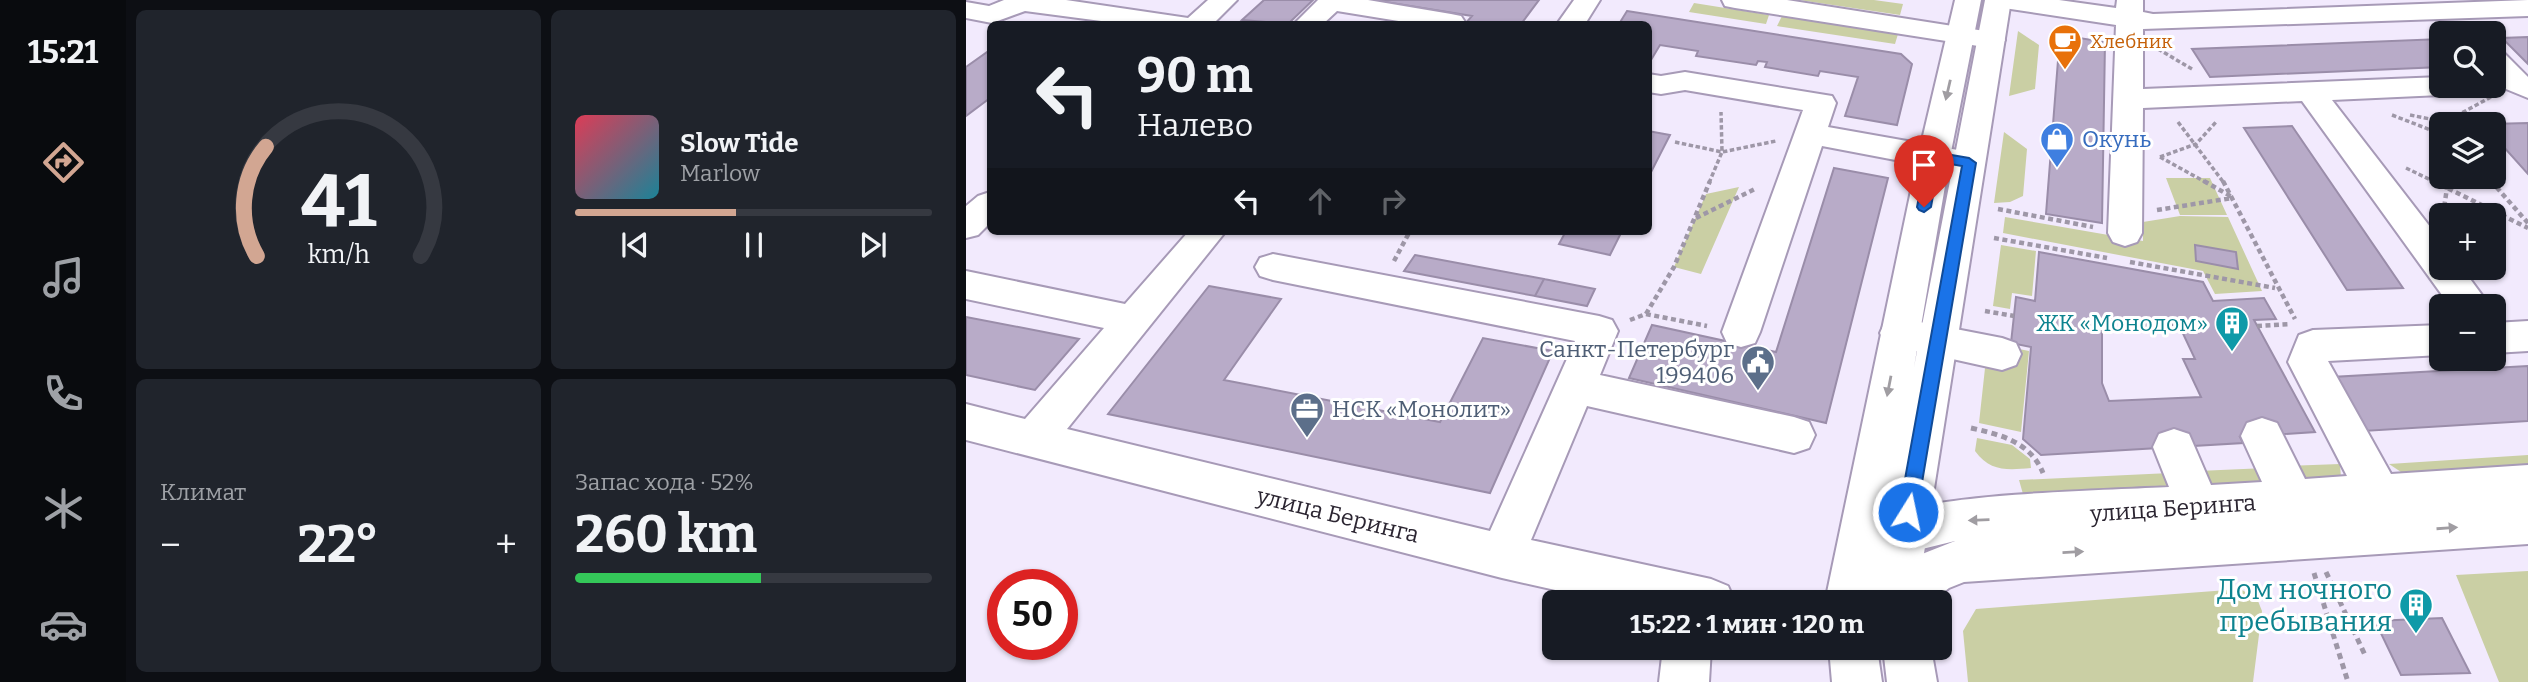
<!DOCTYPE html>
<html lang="ru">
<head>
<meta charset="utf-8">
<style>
  body { margin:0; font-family:Bitter,serif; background:#20242c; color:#f1f3f6; height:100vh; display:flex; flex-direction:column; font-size:26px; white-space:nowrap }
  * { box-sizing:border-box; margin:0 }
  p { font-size:23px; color:#9ea1a6 }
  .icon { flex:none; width:38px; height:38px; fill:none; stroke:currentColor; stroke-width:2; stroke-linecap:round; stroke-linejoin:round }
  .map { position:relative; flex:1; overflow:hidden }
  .side { display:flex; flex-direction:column; gap:10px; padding:10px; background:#0d0f14; width:840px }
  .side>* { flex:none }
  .banner { position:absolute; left:21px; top:21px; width:665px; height:214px; border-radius:10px; box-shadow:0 2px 5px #0004; background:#171b24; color:#f1f3f6; overflow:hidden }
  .fabs { position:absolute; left:1463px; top:21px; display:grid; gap:14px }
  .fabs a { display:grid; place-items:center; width:77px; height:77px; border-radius:10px; background:#171b24; box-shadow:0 2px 5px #0004; font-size:35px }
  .speed { position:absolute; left:21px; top:569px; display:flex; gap:14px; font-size:35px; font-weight:700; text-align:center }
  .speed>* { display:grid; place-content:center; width:91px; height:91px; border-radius:50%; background:#171b24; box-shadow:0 2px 5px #0004; line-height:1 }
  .speed .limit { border:10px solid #d22; background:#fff; color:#111 }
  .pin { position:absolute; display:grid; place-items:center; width:60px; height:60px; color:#fff; margin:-72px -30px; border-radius:50% 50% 50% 0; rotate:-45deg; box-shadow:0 0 7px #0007 }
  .pin .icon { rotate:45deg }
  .me { position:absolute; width:77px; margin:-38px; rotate:10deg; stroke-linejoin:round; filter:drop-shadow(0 0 5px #0008) }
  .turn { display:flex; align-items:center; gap:24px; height:147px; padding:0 35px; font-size:32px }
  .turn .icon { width:91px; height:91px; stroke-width:2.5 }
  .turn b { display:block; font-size:49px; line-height:60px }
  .lanes { display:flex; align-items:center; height:66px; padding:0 35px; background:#0003; justify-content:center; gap:35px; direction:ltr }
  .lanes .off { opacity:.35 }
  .big { font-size:52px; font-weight:700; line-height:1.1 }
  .side .card { flex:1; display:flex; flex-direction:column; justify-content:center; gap:10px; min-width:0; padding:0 24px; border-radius:10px; background:#20242c }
  .side .dial { align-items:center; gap:0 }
  .dial svg { height:182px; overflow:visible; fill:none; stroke:#363941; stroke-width:7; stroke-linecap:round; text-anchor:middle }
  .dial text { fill:#f1f3f6; stroke:none }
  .song { display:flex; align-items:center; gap:21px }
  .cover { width:84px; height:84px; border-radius:10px; background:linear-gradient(135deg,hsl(350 70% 55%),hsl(190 70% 35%)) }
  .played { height:7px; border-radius:4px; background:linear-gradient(90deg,#d2a692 45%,#363941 45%) }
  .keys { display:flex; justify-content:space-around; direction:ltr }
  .heat { display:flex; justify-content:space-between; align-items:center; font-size:38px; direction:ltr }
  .charge { height:10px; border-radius:5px; background:linear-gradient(90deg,#34c759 52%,#363941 0) }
  .side .tiles { flex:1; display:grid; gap:10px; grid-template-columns:repeat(2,1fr) }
  .trip { position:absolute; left:576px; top:590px; width:410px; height:70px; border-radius:10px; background:#171b24; box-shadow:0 2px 5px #0004; font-weight:700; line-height:70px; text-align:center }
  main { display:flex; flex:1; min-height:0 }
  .dock { display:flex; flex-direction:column; width:126px; justify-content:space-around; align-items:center; background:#090b0e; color:#9ea1a6 }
  .dock .icon { width:49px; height:49px }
  .dock .selected { color:#d2a692 }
  .dock b { font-size:32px; color:#f1f3f6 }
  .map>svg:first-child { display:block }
  .green { fill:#cacfa4 }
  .building { fill:#b8abc8; stroke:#9a8da9; stroke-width:2; fill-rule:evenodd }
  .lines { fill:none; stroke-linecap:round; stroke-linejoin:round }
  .minor-casing { stroke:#a79ab7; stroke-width:4 }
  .major-casing { stroke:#a79ab7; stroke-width:4 }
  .path-far2 { stroke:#9e97a7; stroke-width:3.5; stroke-dasharray:4.5 2.5; stroke-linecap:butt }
  .path-far1 { stroke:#9e97a7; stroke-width:4.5; stroke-dasharray:5 3.5; stroke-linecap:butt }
  .path { stroke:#9e97a7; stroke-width:5; stroke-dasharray:6 4.5; stroke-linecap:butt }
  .minor { fill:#fff; fill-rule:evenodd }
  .major { fill:#fff; fill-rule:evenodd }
  .oneway { fill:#a09da2 }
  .route { fill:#1a73e8; stroke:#114b97; stroke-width:2 }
  .labels { text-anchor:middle; stroke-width:6; stroke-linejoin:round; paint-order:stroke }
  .far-food-label { font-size:19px; fill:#c56008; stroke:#fff; text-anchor:start }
  .shop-label { font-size:23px; fill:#366cbe; stroke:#fff; text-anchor:start }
  .culture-label { font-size:23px; fill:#0d838f; stroke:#fff; text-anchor:end }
  .service-label { font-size:23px; fill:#4e5e75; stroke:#fff; text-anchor:end }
  .street-label { font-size:23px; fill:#2b2531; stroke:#fff }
  .near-culture-label { font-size:28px; fill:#0d838f; stroke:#fff; text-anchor:end }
</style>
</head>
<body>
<main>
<nav class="dock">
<b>15:21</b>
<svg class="icon selected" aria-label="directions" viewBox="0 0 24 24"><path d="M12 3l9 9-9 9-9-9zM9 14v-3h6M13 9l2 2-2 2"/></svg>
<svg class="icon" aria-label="music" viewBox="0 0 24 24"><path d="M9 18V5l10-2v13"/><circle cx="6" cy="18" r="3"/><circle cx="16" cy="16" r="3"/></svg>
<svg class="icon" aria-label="phone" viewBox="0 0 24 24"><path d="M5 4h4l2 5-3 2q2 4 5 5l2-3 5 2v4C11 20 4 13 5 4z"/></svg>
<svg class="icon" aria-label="climate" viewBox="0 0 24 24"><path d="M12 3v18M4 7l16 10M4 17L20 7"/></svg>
<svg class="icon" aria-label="car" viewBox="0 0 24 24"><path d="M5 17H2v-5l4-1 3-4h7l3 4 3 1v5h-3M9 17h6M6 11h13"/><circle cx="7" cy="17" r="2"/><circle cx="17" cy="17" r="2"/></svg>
</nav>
<section class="side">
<div class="tiles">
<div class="card dial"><svg viewBox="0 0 100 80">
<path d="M14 69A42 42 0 1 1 86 69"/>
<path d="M14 69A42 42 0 0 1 18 21" stroke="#d2a692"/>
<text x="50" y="56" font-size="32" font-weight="700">41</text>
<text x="50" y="72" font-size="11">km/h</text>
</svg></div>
<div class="card">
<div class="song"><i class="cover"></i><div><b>Slow Tide</b><p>Marlow</p></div></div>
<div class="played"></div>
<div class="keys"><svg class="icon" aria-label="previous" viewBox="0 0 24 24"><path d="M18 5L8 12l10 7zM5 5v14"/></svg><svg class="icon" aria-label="pause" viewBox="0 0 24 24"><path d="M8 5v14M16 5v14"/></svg><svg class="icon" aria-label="next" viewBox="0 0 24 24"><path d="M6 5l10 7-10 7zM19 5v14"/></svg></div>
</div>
<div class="card"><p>Климат</p>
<div class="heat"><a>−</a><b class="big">22°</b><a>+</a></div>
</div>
<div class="card"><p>Запас хода · 52%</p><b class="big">260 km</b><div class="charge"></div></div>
</div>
</section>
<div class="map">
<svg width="1562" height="682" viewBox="0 0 1562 682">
  <rect width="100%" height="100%" fill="#f2eafd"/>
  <path class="green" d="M833,0H908L937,4L934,15Z
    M728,3L803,15L800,24L723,12Z
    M816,16L932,34L929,44L811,26Z
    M1052,31L1073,45L1069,89L1043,96Z
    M1038,132L1061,149L1057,196L1044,202L1028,203Z
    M1200,178H1244L1261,215H1214Z
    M773,187L735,274L708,267L740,194Z
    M1214,216L1262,217L1296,291L1249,294L1237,271L1037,233L1039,217L1177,241V222Z
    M1035,245L1070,251L1066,296L1046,293L1044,309L1027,306Z
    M1048,348L1063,351L1055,432L1013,423L1020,359Z
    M1011,438L1046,445L1064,459L1065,468C1042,470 1024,472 1009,451Z
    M1562,455V465L1435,472L1423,464Z
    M1374,464L1375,478L1344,483L1320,466Z
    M1300,468L1302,482L1243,486L1232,471Z
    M1204,473L1205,488L1059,501L1053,480Z
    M1562,571V682H1533L1490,575Z
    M1275,589L1292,601L1296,611L1287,682H1002L997,631L1010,609Z"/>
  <path class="building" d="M298,0H347L322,24L276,20Z
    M407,0H573L555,24H499L506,16Z
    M661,11L935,54L946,64L931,125L879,116L892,77L854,71L852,76L799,67L801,62L792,61L790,65L730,56L732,51L694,45L682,65V24H653Z
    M1094,35L1139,42L1136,223L1080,214Z
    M1562,37V64L1536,38Z
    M1475,39V67L1244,77L1226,49Z
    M24,50V98L0,116V67Z
    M1562,123V174L1528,136V124H1524Z
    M1326,126L1339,145L1437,288L1381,290L1278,128Z
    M682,131L704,135L682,178Z
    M868,168L922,178L860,423L663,378L686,325L810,352Z
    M600,231H656L644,255L593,244Z
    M1229,245L1270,252L1272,269L1230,261Z
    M1073,252L1237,282L1247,301L1298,298L1310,319L1288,320L1349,432L1274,437L1277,443L1075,455L1057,439L1065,347L1045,343L1050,297L1069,301ZM1136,319L1197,330L1196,325H1213L1229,359H1217L1235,397L1143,401L1136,383Z
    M449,255L578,279L569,296L438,271Z
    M578,279L629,289L621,306L569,296Z
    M243,286L315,299L258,380L474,422L517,338L587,351L524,493L142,414Z
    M0,317L73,331L113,339L69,390L0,375Z
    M1562,366V421L1397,431L1366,377Z
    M1476,618L1504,673L1435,675L1409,621Z"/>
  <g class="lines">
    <g class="minor-casing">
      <path id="minor" d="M38,0H100L222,18L242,0H271L247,24H158L59,11L26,23L0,18V2L23,6Z
        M352,0H402L485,14L495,16L499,22L497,24H451L371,11L357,24H328Z
        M608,0H634L619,24H591Z
        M756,0H821L1025,32L1035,34L1039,40L1035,46L1025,48L769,8L759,6Z
        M1025,0H1093L1150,8L1151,0H1177V12L1187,14L1562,0V16L1177,29V89L1475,77V86H1490L1486,93L1475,95L1366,100L1475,241V268H1496L1524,306H1484L1336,101L1177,108L1176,233L1171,242L1159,246L1147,242L1142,233L1150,25L1038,8L1028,6Z
        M1528,50L1538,53L1562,77V98L1540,89L1528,76Z
        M719,72L866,96L870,103L862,127L1003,152L1014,155L1019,163L1014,171L1003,174L856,146L794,332L789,343L775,347L761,343L756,332L837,110L719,90L695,94L682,92V74L695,76Z
        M24,192V223L12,235L0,238V206L12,196Z
        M223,231H260L101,429L524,531L609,341L307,280L294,276L289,267L294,258L307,254L633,316L646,320L652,331L634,375L828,417L843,422L849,435L843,448L828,453L621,406L565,540L745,579L762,586L769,602H643L536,578L0,440V404L59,419L138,328L0,299V271L159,304Z
        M933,318L1036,338L1050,343L1055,354L1050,365L1036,370L919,344L914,333L919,322Z
        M1562,321V351L1528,353V323Z
        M1475,325V355L1362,361L1425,474L1562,465V544L998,582L983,588L965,602H864C871,585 908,529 922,518C955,493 1152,490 1203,487L1187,447L1193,434L1208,429L1223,434L1245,485L1296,482L1275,436L1281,423L1296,418L1311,423L1339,479L1381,476L1322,362L1333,335L1347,330ZM989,541L951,556L945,560L952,550Z
        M697,648H745L743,682H693Z"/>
    </g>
    <g class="major-casing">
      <path id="major" d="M989,0H1015L984,157L948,367L1019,0H1045L961,533L956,567L958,602H910V582L907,602H859L952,157Z
        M863,648H911L916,682H866Z
        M917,648H965L971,682H921Z"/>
    </g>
    <path class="path-far2" d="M1192,49L1226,69
      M1426,115L1475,134
      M1444,115L1489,124
      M1212,122L1258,183
      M1491,124L1492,115L1525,97
      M709,142L756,152L810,141
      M1194,157L1230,144L1250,122
      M1194,157L1241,183
      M1440,168L1471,183
      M1521,177L1526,183
      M743,183L756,152L755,112
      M1482,183L1483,177"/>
    <path class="path-far1" d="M1238,181L1266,197
      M1257,181L1329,319
      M1467,181L1562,228
      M1525,181L1562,223
      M1032,209L1127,227
      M1191,210L1266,198
      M1477,215L1482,181
      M730,218L791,188
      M1028,238L1141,258
      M428,261L444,231
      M1164,262L1309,288
      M1019,311L1048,316
      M680,314L708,267L744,181
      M664,320L680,314L741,326
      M1291,326L1324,324"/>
    <path class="path" d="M1005,428C1036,435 1064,442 1077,473
      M1360,572L1399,655
      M1348,573L1382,682"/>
    <use href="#minor" class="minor"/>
    <use href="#major" class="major"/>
  </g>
  <defs><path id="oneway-solid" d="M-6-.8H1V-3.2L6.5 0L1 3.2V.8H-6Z" transform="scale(1.75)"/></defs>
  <g class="oneway">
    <use href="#oneway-solid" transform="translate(982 90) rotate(103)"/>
    <use href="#oneway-solid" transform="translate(923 386) rotate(101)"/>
    <use href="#oneway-solid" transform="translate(1013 520) rotate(178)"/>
    <use href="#oneway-solid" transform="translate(1481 528) rotate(-4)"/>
    <use href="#oneway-solid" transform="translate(1107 552) rotate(-3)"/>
  </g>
  <path class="route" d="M968,152L1003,158L1010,163L951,512L948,518L942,520L935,518L933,512L996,166L973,162L965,207L958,212L953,210L951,207L961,156Z"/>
  <defs>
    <g id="cafe-pin" transform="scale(1.75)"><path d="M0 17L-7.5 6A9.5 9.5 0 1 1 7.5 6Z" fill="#e8710a" stroke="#fff"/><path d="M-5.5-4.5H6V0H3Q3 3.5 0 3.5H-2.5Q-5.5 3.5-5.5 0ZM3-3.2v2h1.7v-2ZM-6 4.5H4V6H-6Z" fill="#fff"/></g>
    <g id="shop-pin" transform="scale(1.75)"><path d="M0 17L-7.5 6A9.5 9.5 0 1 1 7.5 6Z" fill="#3f7fe0" stroke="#fff"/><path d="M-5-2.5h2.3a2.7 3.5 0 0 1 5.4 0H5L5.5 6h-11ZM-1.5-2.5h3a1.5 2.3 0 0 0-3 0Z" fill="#fff"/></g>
    <g id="building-pin" transform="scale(1.75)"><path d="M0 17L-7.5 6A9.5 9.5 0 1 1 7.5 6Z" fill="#0f9aa8" stroke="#fff"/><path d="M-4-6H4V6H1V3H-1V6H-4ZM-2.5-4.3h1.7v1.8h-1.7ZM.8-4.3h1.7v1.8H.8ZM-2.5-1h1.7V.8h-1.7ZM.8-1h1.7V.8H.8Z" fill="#fff"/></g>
    <g id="civic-pin" transform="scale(1.75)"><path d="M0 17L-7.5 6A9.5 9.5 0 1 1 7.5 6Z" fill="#5c6f8a" stroke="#fff"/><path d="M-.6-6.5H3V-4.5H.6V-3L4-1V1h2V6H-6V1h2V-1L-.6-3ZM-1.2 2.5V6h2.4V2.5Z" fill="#fff"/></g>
    <g id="office-pin" transform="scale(1.75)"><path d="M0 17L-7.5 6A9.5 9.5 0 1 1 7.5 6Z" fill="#5c6f8a" stroke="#fff"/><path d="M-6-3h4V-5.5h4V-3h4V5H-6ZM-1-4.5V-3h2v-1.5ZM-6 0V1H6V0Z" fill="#fff"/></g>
  </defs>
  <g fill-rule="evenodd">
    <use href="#cafe-pin" x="1099" y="41"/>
    <use href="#shop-pin" x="1091" y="139"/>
    <use href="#building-pin" x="1266" y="323"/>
    <use href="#civic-pin" x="792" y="362"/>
    <use href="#office-pin" x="341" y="409"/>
    <use href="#building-pin" x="1450" y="605"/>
  </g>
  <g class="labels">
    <g class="far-food-label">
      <text x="1124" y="48">Хлебник</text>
    </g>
    <g class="shop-label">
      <text x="1116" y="147">Окунь</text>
    </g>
    <g class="culture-label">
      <text x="1242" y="331">ЖК «Монодом»</text>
    </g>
    <g class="service-label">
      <text x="768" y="357">Санкт-Петербург<tspan x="768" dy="26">199406</tspan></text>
      <text x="366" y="417" text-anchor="start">НСК «Монолит»</text>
    </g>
    <g class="street-label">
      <text transform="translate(1207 508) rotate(-4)" y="8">улица Беринга</text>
      <text transform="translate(372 515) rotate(14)" y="8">улица Беринга</text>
    </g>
    <g class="near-culture-label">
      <text x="1426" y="599">Дом ночного<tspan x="1426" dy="32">пребывания</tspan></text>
    </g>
  </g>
</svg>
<div class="fabs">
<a><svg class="icon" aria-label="search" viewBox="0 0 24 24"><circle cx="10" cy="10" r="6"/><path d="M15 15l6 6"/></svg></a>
<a><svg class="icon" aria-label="layers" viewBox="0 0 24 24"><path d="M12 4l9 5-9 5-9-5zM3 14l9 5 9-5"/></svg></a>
<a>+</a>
<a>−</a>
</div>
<div class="speed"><div class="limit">50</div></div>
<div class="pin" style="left:958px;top:207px;background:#d93025"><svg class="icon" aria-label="arrive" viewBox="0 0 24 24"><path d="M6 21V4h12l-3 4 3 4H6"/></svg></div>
<svg class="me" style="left:942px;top:512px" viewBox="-20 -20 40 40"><circle r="17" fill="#1a73e8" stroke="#fff" stroke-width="3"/><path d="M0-11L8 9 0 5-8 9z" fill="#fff"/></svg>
<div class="trip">15:22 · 1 мин · 120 m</div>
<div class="banner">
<div class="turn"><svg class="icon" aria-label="left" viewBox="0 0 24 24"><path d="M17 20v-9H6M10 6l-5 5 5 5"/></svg><div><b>90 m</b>Налево</div></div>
<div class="lanes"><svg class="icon" aria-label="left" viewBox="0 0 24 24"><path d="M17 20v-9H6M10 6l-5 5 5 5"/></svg><svg class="icon off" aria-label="ahead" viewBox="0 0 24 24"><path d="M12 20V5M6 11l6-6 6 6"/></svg><svg class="icon off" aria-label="right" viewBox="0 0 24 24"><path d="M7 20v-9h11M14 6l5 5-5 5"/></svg></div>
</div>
</div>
</main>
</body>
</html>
